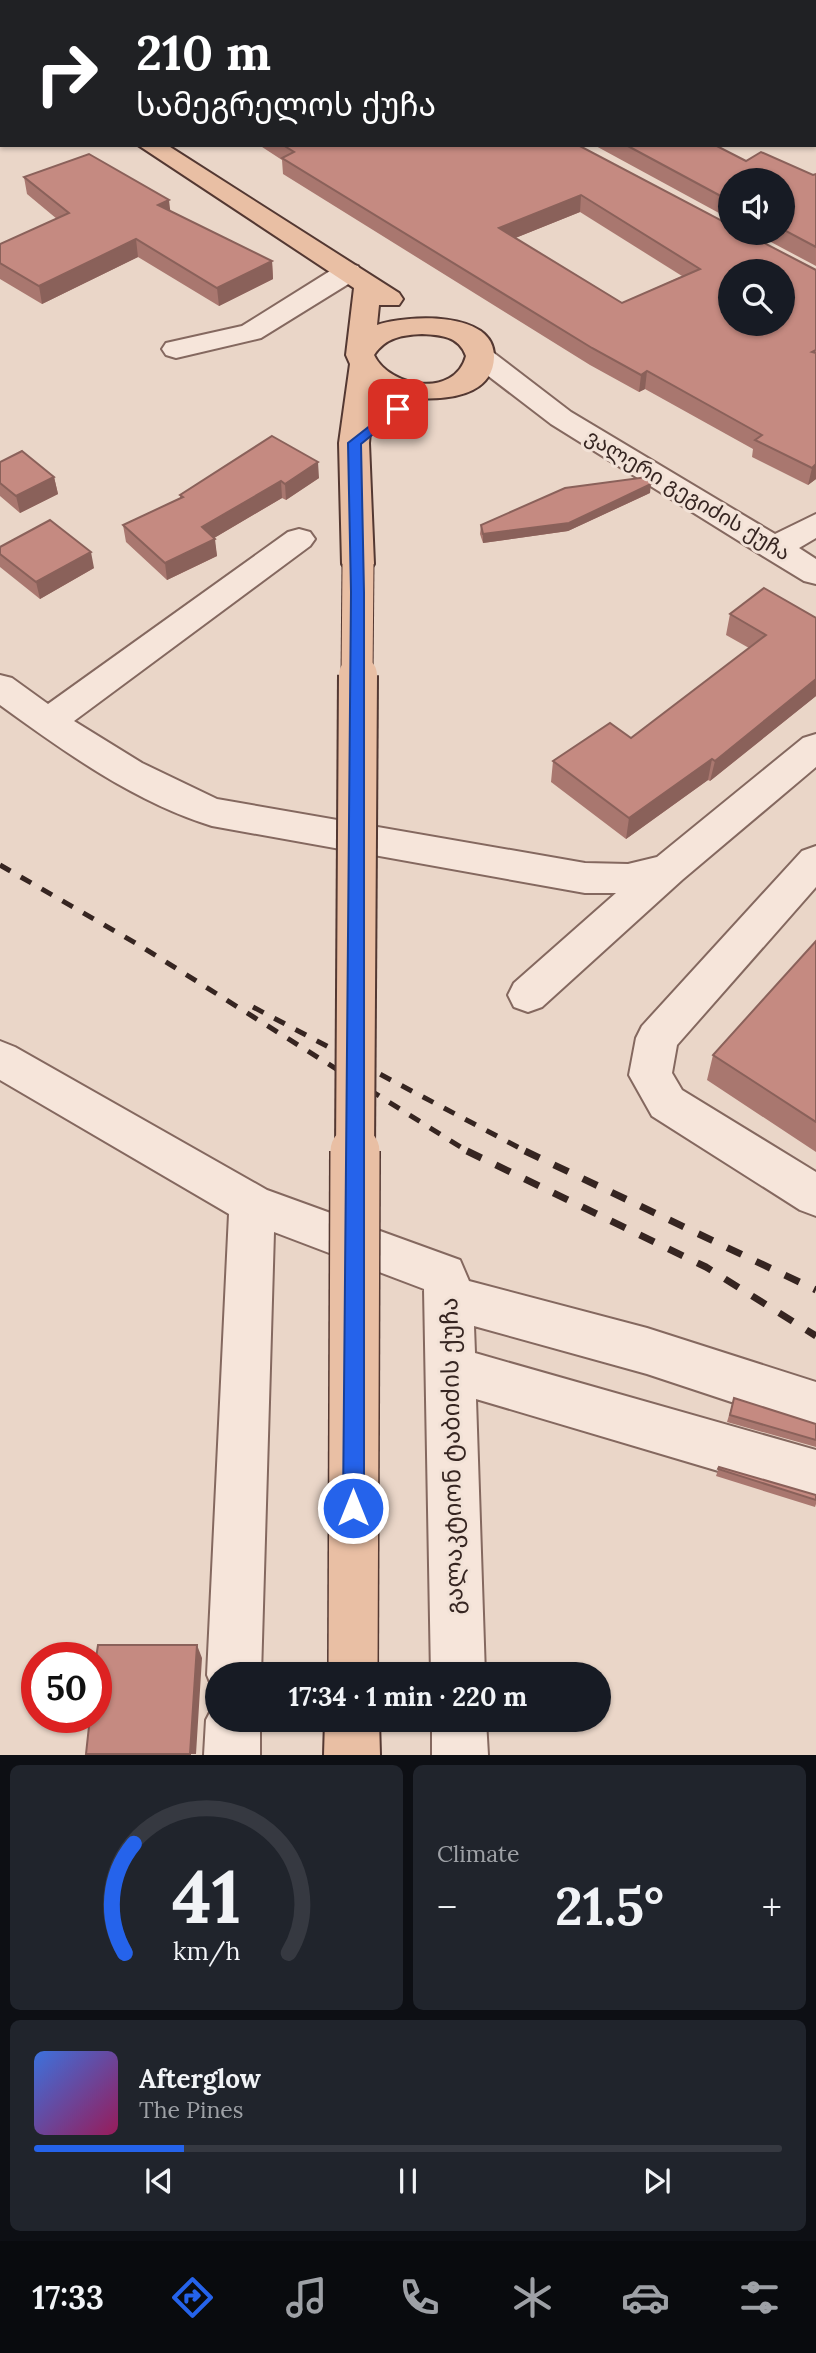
<!DOCTYPE html>
<html lang="en">
<head>
<meta charset="utf-8">
<style>
  body { margin:0; font-family:Lora,"Noto Sans Georgian",serif; background:#20242c; color:#f1f3f6; height:100vh; display:flex; flex-direction:column; font-size:26px; white-space:nowrap }
  * { box-sizing:border-box; margin:0 }
  p { font-size:23px; color:#9ea1a6 }
  .icon { flex:none; width:38px; height:38px; fill:none; stroke:currentColor; stroke-width:2; stroke-linecap:round; stroke-linejoin:round }
  .map { position:relative; height:1755px; overflow:hidden }
  .sheet { display:flex; flex-direction:column; gap:10px; padding:10px; background:#0d0f14; flex:1 }
  .sheet>* { flex:none }
  .top-card { position:absolute; left:0px; top:0px; width:817px; height:147px; box-shadow:0 2px 5px #0004; background:#202124; color:#fff; overflow:hidden }
  .fabs { position:absolute; left:718px; top:168px; display:grid; gap:14px }
  .fabs a { display:grid; place-items:center; width:77px; height:77px; border-radius:50%; background:#171b24; box-shadow:0 2px 5px #0004; font-size:35px }
  .speed { position:absolute; left:21px; top:1642px; display:flex; gap:14px; font-size:35px; font-weight:700; text-align:center }
  .speed>* { display:grid; place-content:center; width:91px; height:91px; border-radius:50%; background:#171b24; box-shadow:0 2px 5px #0004; line-height:1 }
  .speed .limit { border:10px solid #d22; background:#fff; color:#111 }
  .pin { position:absolute; display:grid; place-items:center; width:60px; height:60px; color:#fff; margin:-30px; border-radius:14px; box-shadow:0 4px 10px #0006 }
  .me { position:absolute; width:77px; margin:-38px; rotate:0deg; stroke-linejoin:round; filter:drop-shadow(0 0 5px #0008) }
  .turn { display:flex; align-items:center; gap:24px; height:147px; padding:0 21px; font-size:32px }
  .turn .icon { width:91px; height:91px; stroke-width:2.5 }
  .turn b { display:block; font-size:49px; line-height:60px }
  .big { font-size:52px; font-weight:700; line-height:1.1 }
  .sheet .card { flex:1; display:flex; flex-direction:column; justify-content:center; gap:10px; min-width:0; padding:0 24px; border-radius:10px; background:#20242c }
  .sheet .dial { align-items:center; gap:0 }
  .dial svg { height:182px; overflow:visible; fill:none; stroke:#363941; stroke-width:7; stroke-linecap:round; text-anchor:middle }
  .dial text { fill:#f1f3f6; stroke:none }
  .song { display:flex; align-items:center; gap:21px }
  .cover { width:84px; height:84px; border-radius:10px; background:linear-gradient(135deg,hsl(220 70% 55%),hsl(330 70% 35%)) }
  .played { height:7px; border-radius:4px; background:linear-gradient(90deg,#2563eb 20%,#363941 20%) }
  .keys { display:flex; justify-content:space-around; direction:ltr }
  .heat { display:flex; justify-content:space-between; align-items:center; font-size:38px; direction:ltr }
  .sheet .tiles { flex:1; display:grid; gap:10px; grid-template-columns:1fr 1fr }
  .card:last-child { grid-column:span 2 }
  .trip { position:absolute; left:205px; top:1662px; width:406px; height:70px; border-radius:35px; background:#171b24; box-shadow:0 2px 5px #0004; font-weight:700; line-height:70px; text-align:center }
  .menu { display:flex; height:112px; justify-content:space-around; align-items:center; background:#090b0e; color:#9ea1a6 }
  .menu .icon { width:49px; height:49px }
  .menu .selected { color:#2563eb }
  .menu b { font-size:32px; color:#f1f3f6 }
  .map>svg:first-child { display:block }
  .lines { fill:none; stroke-linecap:round; stroke-linejoin:round }
  .stream { fill:#708c7d; fill-rule:evenodd }
  .minor-casing { stroke:#84685f; stroke-width:4 }
  .major-casing { stroke:#533832; stroke-width:4 }
  .minor { fill:#f6e5da; fill-rule:evenodd }
  .major { fill:#e9bfa4; fill-rule:evenodd }
  .rail-far1 { stroke:#362521; stroke-width:5; stroke-dasharray:12 12; stroke-linecap:butt }
  .rail { stroke:#362521; stroke-width:7; stroke-dasharray:16 16; stroke-linecap:butt }
  .major-bridge-far2-casing { stroke:#533832; stroke-width:33; stroke-linecap:butt }
  .major-bridge-far1-casing { stroke:#533832; stroke-width:42; stroke-linecap:butt }
  .major-bridge-casing { stroke:#533832; stroke-width:52; stroke-linecap:butt }
  .major-bridge-far2 { stroke:#e9bfa4; stroke-width:31 }
  .major-bridge-far1 { stroke:#e9bfa4; stroke-width:38 }
  .major-bridge { stroke:#e9bfa4; stroke-width:49 }
  .wall { fill:#a9776f; fill-rule:evenodd }
  .shaded-wall { fill:#8a615a }
  .building { fill:#c58a81; stroke:#8a615a; stroke-width:2; fill-rule:evenodd }
  .route { fill:#2563eb; stroke:#184099; stroke-width:2 }
  .labels { text-anchor:middle; stroke-width:6; stroke-linejoin:round; paint-order:stroke }
  .street-label { font-size:21px; fill:#362521; stroke:#f2e2d7 }
  .near-street-label { font-size:24px; fill:#362521; stroke:#f2e2d7 }
</style>
</head>
<body>
<div class="map">
<svg width="816" height="1755" viewBox="0 0 816 1755">
  <rect width="100%" height="100%" fill="#ead6c8"/>
  <g class="lines">
    <path class="stream" d="M801,0H809L811,2H802Z"/>
    <g class="minor-casing">
      <path id="minor" d="M586,0H609L611,2H587Z
        M348,264L358,266L361,272L358,278L261,338L176,358L166,355L162,349L166,343L242,326L338,266Z
        M480,347L490,350L571,412L775,534L816,514V538L799,548L816,559V584L804,581L763,556L551,424L470,362L466,356L470,350Z
        M299,529L310,532L315,539L310,546L74,721L142,763L217,799L585,863L628,864L657,857L803,738L816,734V767L682,880L542,1007L528,1012L514,1007L508,995L514,983L616,893H585L212,826C134,802 65,752 0,705V675L12,678L48,704L288,532Z
        M816,846V887L677,1045L672,1073L682,1090L816,1172V1216L800,1210L652,1116L629,1075L636,1038L642,1026L802,851Z
        M0,1041L15,1047L267,1190L460,1260L469,1281L647,1328L816,1382V1430L647,1374L474,1326L475,1353L816,1450V1500L476,1399L485,1675H431L424,1289L274,1232L261,1675H217L215,1694L207,1675L229,1214L0,1080Z
        M217,1699V1720H260V1755H204L206,1720Z
        M432,1720H486L488,1755H432Z"/>
    </g>
    <g class="major-casing">
      <path id="major" d="M0,43L2,44V58L0,57Z
        M138,145H167L399,293L403,299L399,305H379L377,325C406,315 495,310 494,357C493,410 405,401 374,390L369,443L374,564L369,571L358,575L347,571L342,564L339,443L350,364L346,355L354,288ZM422,334C441,335 459,336 466,356C455,398 390,388 374,355C386,337 403,335 422,334Z
        M325,1720H379L380,1755H324Z"/>
    </g>
    <use href="#minor" class="minor"/>
    <use href="#major" class="major"/>
    <path class="rail-far1" d="M0,865L139,945L470,1153
      M253,1007L529,1153"/>
    <path class="rail" d="M467,1151L706,1267L816,1336
      M525,1151L816,1290"/>
    <g class="major-bridge-far2-casing">
      <path id="major-bridge-far2" d="M357,676L358,564"/>
    </g>
    <g class="major-bridge-far1-casing">
      <path id="major-bridge-far1" d="M355,1153L358,675"/>
    </g>
    <g class="major-bridge-casing">
      <path id="major-bridge" d="M353,1675L355,1151"/>
    </g>
    <use href="#major-bridge-far2" class="major-bridge-far2"/>
    <use href="#major-bridge-far1" class="major-bridge-far1"/>
    <use href="#major-bridge" class="major-bridge"/>
  </g>
  <path class="wall" d="M0,0H159L167,2H2V5L0,4Z
    M207,0H473L476,2H210Z
    M665,0H770L774,2H665Z
    M259,145H578L816,270V479L808,485L752,457L753,449L645,389L639,392L590,365L283,174L282,160ZM580,212L682,276L622,303L515,238Z
    M594,145H715L746,161L813,175L816,174V266L754,233H782V180H730V219Z
    M24,177L170,211L272,261L273,279L219,306L138,257L42,304L0,279V244L57,219L27,194Z
    M272,436L319,478L286,500L282,498L214,538L217,556L167,580L126,542L123,525L180,498V495Z
    M0,462L54,477L58,494L20,513L0,496Z
    M650,493L568,531L483,543L480,534L481,525Z
    M0,547L94,568L40,599L0,567Z
    M730,614L816,618V696L710,781L708,780L626,839L551,782L553,761L631,738L749,648L726,635Z
    M816,941V1152L707,1080L713,1055Z
    M734,1398L816,1424V1447L727,1422Z
    M719,1467L816,1495V1504L815,1507L716,1476Z"/>
  <path class="shaded-wall" d="M581,195L580,212L498,245L499,228Z
    M169,200L171,217L158,205Z
    M136,239L138,257L42,304L39,286Z
    M272,261L273,279L219,306L217,288Z
    M647,371L645,389L639,392L641,375Z
    M318,462L319,478L286,500L285,484Z
    M816,464V479L808,485L812,468Z
    M54,477L58,494L20,513L16,496Z
    M281,481L282,498L204,544L202,527Z
    M651,484L650,493L568,531L483,543V534Z
    M215,539L217,556L167,580L165,563Z
    M91,552L94,568L40,599L36,582Z
    M816,679V696L710,781L715,761Z
    M712,759L708,780L626,839L629,818Z
    M197,1645L202,1658L196,1754H190Z"/>
  <path class="building" d="M28,0H159L167,2H33Z
    M238,0H473L476,2H241Z
    M694,0H770L774,2H697Z
    M283,145H578L730,225V233H745L816,270V350L812,352L816,353V464L812,468L755,440L762,435L647,371L641,375L592,348L282,158L294,152ZM581,195L700,269L622,303L499,228ZM730,271H782V324H730Z
    M626,145H715L746,161L761,152L813,175L816,174V247L782,229V180H730V201Z
    M89,154L169,200L158,205L272,261L217,288L136,239L39,286L0,263V244L69,213L24,177Z
    M272,436L318,462L285,484L281,481L202,527L215,539L165,563L123,525L183,497L180,495Z
    M22,451L54,477L16,496L0,483V462Z
    M647,477L651,484L569,523L483,534L481,525L565,488Z
    M50,520L91,552L36,582L0,554V547Z
    M764,588L816,618V679L715,761L712,759L629,818L553,761L610,723L631,738L766,635L730,614Z
    M816,941V1122L713,1055Z
    M734,1398L816,1424V1440L730,1415Z
    M719,1467L816,1495V1500L718,1469Z
    M98,1645H197L190,1754H86L90,1717H96V1658Z"/>
  <path class="route" d="M394,407L404,409L361,444L364,592V1508L361,1516L353,1519L346,1516L343,1508L351,592L348,443Z"/>
  <g class="labels">
    <g class="street-label">
      <text transform="translate(688 495) rotate(31)" y="7">ვალერი გეგიძის ქუჩა</text>
    </g>
    <g class="near-street-label">
      <text transform="translate(452 1456) rotate(-91)" y="8">გალაკტიონ ტაბიძის ქუჩა</text>
    </g>
  </g>
</svg>
<div class="fabs">
<a><svg class="icon" aria-label="sound" viewBox="0 0 24 24"><path d="M4 9h4l5-4v14l-5-4H4zM17 9q2 3 0 6"/></svg></a>
<a><svg class="icon" aria-label="search" viewBox="0 0 24 24"><circle cx="10" cy="10" r="6"/><path d="M15 15l6 6"/></svg></a>
</div>
<div class="speed"><div class="limit">50</div></div>
<div class="pin" style="left:398px;top:409px;background:#d93025"><svg class="icon" aria-label="arrive" viewBox="0 0 24 24"><path d="M6 21V4h12l-3 4 3 4H6"/></svg></div>
<svg class="me" style="left:353px;top:1508px" viewBox="-20 -20 40 40"><circle r="17" fill="#2563eb" stroke="#fff" stroke-width="3"/><path d="M0-11L8 9 0 5-8 9z" fill="#fff"/></svg>
<div class="trip">17:34 · 1 min · 220 m</div>
<div class="top-card">
<div class="turn"><svg class="icon" aria-label="right" viewBox="0 0 24 24"><path d="M7 20v-9h11M14 6l5 5-5 5"/></svg><div><b>210 m</b>სამეგრელოს ქუჩა</div></div>
</div>
</div>
<section class="sheet">
<div class="tiles">
<div class="card dial"><svg viewBox="0 0 100 80">
<path d="M14 69A42 42 0 1 1 86 69"/>
<path d="M14 69A42 42 0 0 1 18 21" stroke="#2563eb"/>
<text x="50" y="56" font-size="32" font-weight="700">41</text>
<text x="50" y="72" font-size="11">km/h</text>
</svg></div>
<div class="card"><p>Climate</p>
<div class="heat"><a>−</a><b class="big">21.5°</b><a>+</a></div>
</div>
<div class="card">
<div class="song"><i class="cover"></i><div><b>Afterglow</b><p>The Pines</p></div></div>
<div class="played"></div>
<div class="keys"><svg class="icon" aria-label="previous" viewBox="0 0 24 24"><path d="M18 5L8 12l10 7zM5 5v14"/></svg><svg class="icon" aria-label="pause" viewBox="0 0 24 24"><path d="M8 5v14M16 5v14"/></svg><svg class="icon" aria-label="next" viewBox="0 0 24 24"><path d="M6 5l10 7-10 7zM19 5v14"/></svg></div>
</div>
</div>
</section>
<nav class="menu">
<b>17:33</b>
<svg class="icon selected" aria-label="directions" viewBox="0 0 24 24"><path d="M12 3l9 9-9 9-9-9zM9 14v-3h6M13 9l2 2-2 2"/></svg>
<svg class="icon" aria-label="music" viewBox="0 0 24 24"><path d="M9 18V5l10-2v13"/><circle cx="6" cy="18" r="3"/><circle cx="16" cy="16" r="3"/></svg>
<svg class="icon" aria-label="phone" viewBox="0 0 24 24"><path d="M5 4h4l2 5-3 2q2 4 5 5l2-3 5 2v4C11 20 4 13 5 4z"/></svg>
<svg class="icon" aria-label="climate" viewBox="0 0 24 24"><path d="M12 3v18M4 7l16 10M4 17L20 7"/></svg>
<svg class="icon" aria-label="car" viewBox="0 0 24 24"><path d="M5 17H2v-5l4-1 3-4h7l3 4 3 1v5h-3M9 17h6M6 11h13"/><circle cx="7" cy="17" r="2"/><circle cx="17" cy="17" r="2"/></svg>
<svg class="icon" aria-label="filters" viewBox="0 0 24 24"><path d="M4 7h16M4 17h16"/><circle cx="9" cy="7" r="2"/><circle cx="15" cy="17" r="2"/></svg>
</nav>
</body>
</html>
